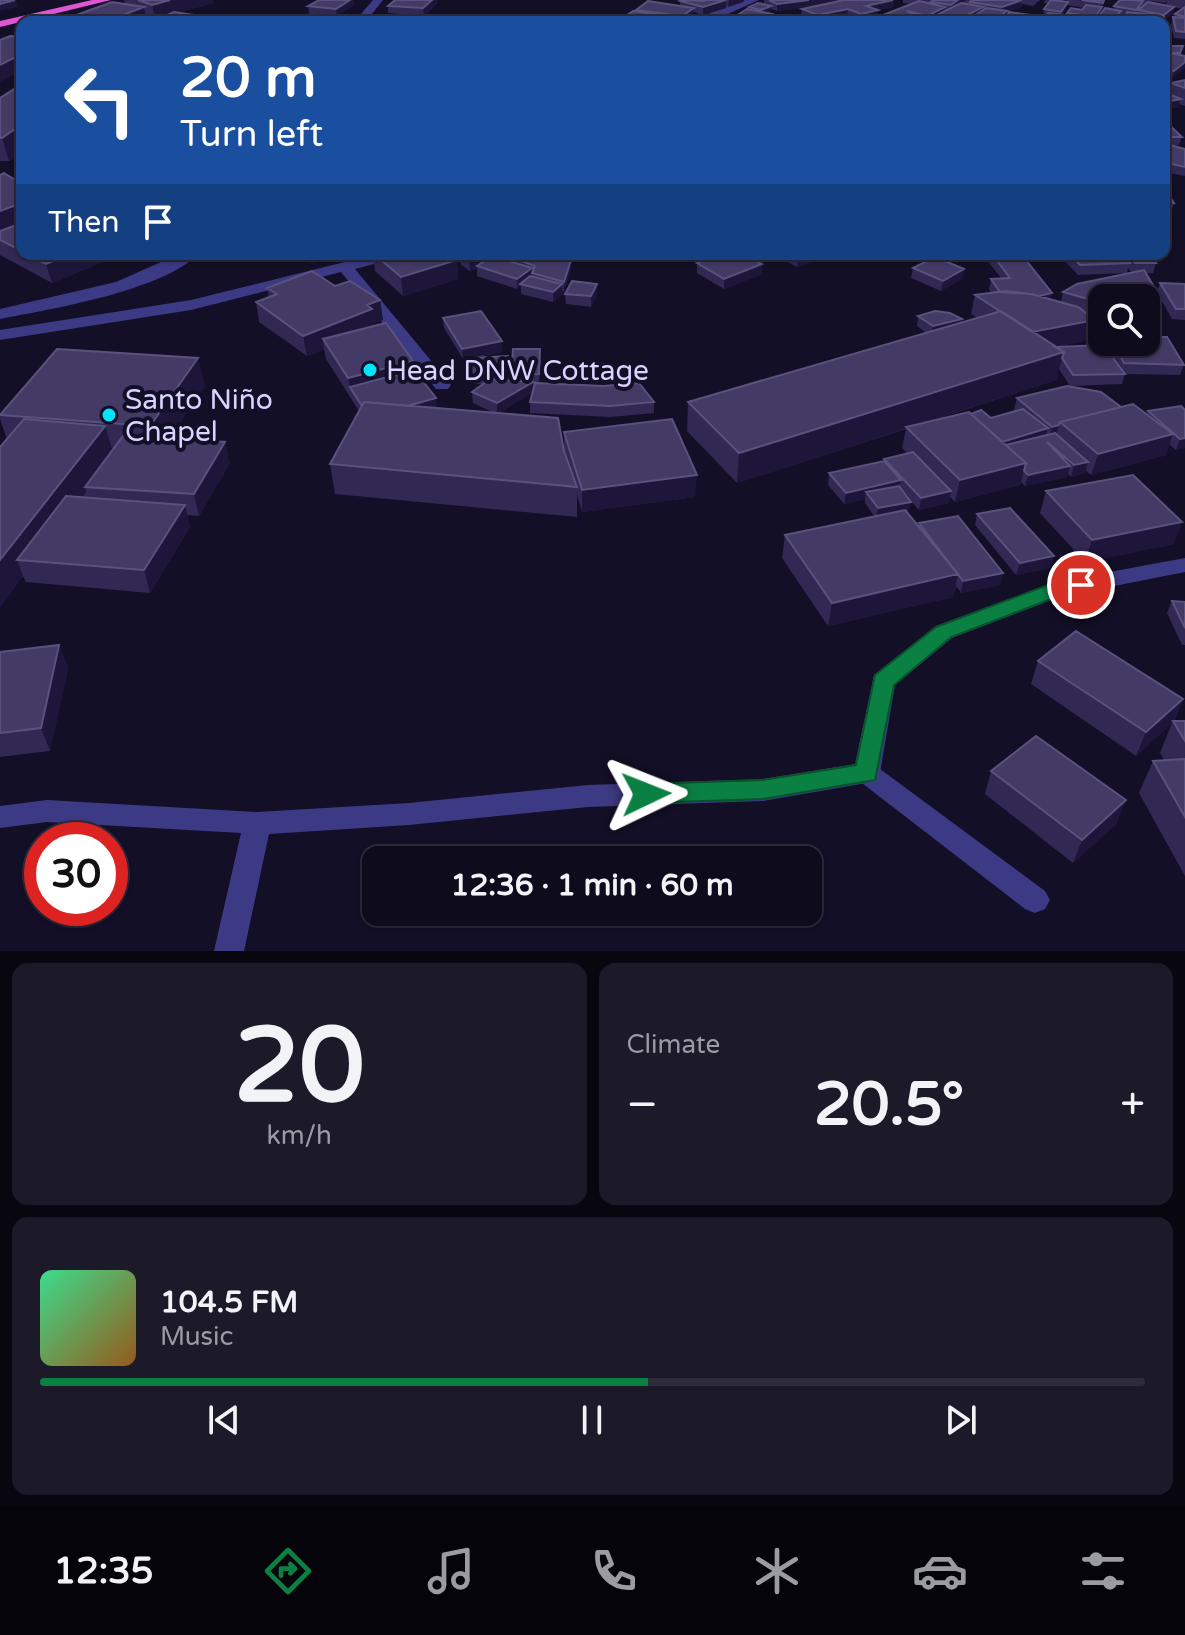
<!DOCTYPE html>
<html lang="en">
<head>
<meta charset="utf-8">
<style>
  body { margin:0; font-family:"Varela Round",sans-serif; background:#1c1929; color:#f1f3f6; height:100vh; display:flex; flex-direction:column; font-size:30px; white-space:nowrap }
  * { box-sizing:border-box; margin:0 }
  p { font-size:26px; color:#9b9ba3 }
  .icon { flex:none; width:44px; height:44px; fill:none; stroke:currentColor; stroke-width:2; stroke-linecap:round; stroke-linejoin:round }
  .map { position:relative; height:951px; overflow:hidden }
  .sheet { display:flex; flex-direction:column; gap:12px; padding:12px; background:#08060f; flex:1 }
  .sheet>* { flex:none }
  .guide { position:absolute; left:16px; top:16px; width:1154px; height:244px; border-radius:16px; box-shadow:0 2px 6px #0004,0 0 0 2px #2e2b3b; background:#1a4fa0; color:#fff; overflow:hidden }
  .tools { position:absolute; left:1088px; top:284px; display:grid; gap:16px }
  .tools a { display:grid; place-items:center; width:72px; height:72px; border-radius:16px; background:#0e0b1c; box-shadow:0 2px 6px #0004,0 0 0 2px #2e2b3b; font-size:40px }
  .speed { position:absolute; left:24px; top:822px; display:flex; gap:16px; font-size:40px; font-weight:700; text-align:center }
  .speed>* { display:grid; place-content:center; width:104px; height:104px; border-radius:50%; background:#0e0b1c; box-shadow:0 2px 6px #0004,0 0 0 2px #2e2b3b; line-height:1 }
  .speed .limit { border:12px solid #d22; background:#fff; color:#111 }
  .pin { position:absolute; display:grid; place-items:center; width:68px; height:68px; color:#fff; margin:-34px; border:4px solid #fff; border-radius:50%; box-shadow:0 2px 8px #0007 }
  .me { position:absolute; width:88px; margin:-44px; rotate:88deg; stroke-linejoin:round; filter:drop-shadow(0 0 6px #0008) }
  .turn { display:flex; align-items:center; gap:28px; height:168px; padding:0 32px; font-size:36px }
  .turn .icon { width:104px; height:104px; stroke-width:2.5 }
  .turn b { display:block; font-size:56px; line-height:68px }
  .then { display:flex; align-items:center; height:76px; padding:0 32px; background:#0003; gap:16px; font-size:30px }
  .big { font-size:60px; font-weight:700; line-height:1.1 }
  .sheet .widget { flex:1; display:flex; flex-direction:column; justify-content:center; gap:12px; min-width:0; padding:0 28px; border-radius:16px; background:#1c1929 }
  .sheet .dial { align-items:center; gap:0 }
  .dial b { font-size:104px; line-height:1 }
  .song { display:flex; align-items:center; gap:24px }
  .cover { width:96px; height:96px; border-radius:12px; background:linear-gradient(135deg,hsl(150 70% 55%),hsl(30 70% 35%)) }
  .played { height:8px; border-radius:4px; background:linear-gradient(90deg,#0b8043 55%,#2e2b3b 55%) }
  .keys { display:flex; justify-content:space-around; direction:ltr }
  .heat { display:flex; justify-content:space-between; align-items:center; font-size:44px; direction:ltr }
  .sheet .tiles { flex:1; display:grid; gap:12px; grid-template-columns:1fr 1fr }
  .widget:last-child { grid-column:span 2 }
  .trip { position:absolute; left:362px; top:846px; width:460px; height:80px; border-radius:16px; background:#0e0b1c; box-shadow:0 2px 6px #0004,0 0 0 2px #2e2b3b; font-weight:700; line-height:80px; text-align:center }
  .tabs { display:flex; height:128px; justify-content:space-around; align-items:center; background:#06040b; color:#9b9ba3 }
  .tabs .icon { width:56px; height:56px }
  .tabs .current { color:#0b8043 }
  .tabs b { font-size:36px; color:#f1f3f6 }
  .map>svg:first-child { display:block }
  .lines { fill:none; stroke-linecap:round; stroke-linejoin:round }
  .service { fill:#3d3a85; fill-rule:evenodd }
  .minor { fill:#3d3a85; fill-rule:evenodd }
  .trunk { fill:#e055d1; fill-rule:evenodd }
  .wall { fill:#312854; fill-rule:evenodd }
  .shaded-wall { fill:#1d163a }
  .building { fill:#433a66; stroke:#5a527e; stroke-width:2 }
  .route { fill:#0b8043; stroke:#07532c; stroke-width:2 }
  .poi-dot { fill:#00e5ff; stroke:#130f26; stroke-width:3 }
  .labels { text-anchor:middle; stroke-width:8; stroke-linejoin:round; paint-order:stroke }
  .poi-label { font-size:28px; fill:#d9d4ff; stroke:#130f26; text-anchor:start }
</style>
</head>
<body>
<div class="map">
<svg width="1185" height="951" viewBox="0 0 1185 951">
  <rect width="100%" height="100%" fill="#130f26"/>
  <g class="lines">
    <path class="service" d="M867,763L876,766L1045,891L1050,900L1045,909L1035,913L1025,909L858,780L854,773L858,766Z"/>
    <path class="minor" d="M373,0H383L368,19L348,22L360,15Z
      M745,0H759L710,22H698L713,11Z
      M179,254H198C162,291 51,309 0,319V309L116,282Z
      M377,254H403L400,257L355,269L448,381L451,385L448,389H436L341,272L191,310L0,340V330L191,300Z
      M1185,558V572L1059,597L952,638L895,685L880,773L876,780L867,783L763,801L588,807L409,825L269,834L244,951H214L241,833L47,822L0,828V806L47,800L257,812L409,803L588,785L763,779L855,764L874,675L936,626L1055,582Z"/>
    <path class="trunk" d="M92,0H111L0,27V21Z"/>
  </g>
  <path class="wall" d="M124,0H212L213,3L155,19L146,16L147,21L144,22H57L125,4Z
    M395,0H437V3L424,16L388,13V6Z
    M683,0H744L743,2L728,7L726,6V8L703,15L693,12V15L684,22H617L636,12V10L680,6V1Z
    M764,0H894L893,7L878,10L877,17L860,21L847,16L816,22L801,16L802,9L809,7L777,11L770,8V13L772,14V21L770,22H736V16L748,10L749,7L764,5Z
    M903,0H1040L1033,6L1022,4L1021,7L1007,12L1004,20L1001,22H877L878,17L910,4L903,3Z
    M1045,0H1063L1062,1L1066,2L1067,0H1112H1105L1100,14L1095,22H1042L1045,17H1043L1044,9L1048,4L1044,3ZM1067,5L1084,8L1082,10L1067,13V15H1062L1066,9Z
    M1120,0H1185V39L1174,38L1171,25L1173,17L1175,14L1183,9L1174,7L1172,14L1164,20L1165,27L1164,32V22L1126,16L1120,15L1116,22H1098L1099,16L1114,10V6ZM1152,1L1165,3L1167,1L1166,5L1151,3Z
    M354,5L337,16L309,14L308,6Z
    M1164,36V46H1183L1172,79L1164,77Z
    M1185,80V106L1179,104L1178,107L1164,110V92L1168,93L1171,83Z
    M22,84V152L9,161H0V98Z
    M1164,120L1182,137L1179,145H1170L1185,149V176L1164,172V147L1165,146H1164Z
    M22,184V254H112V258L52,283L0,255V231Z
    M1164,191L1174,203L1171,212H1164Z
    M305,254H355L311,263Z
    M373,254H448L457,260L458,279L403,296L375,271Z
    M453,254H485L487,259L497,257V254H564L560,257L571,260V269L564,292L563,291V294L553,302L521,294V286L517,289L477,276V268L470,271L461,265V262L453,256Z
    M773,254H833L797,267Z
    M985,254H1021L1052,293L1050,299L1061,302L1063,292L1132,273L1128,268L1127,273L1078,275L1058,254H1150L1156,263L1153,273H1145L1157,292L1160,283L1185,284V320L1172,319L1159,296L1153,314L1102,298V325L1094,322L1089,340L1055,347L1109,353L1106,347L1107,342H1146L1184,365L1180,375L1125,374L1122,384L1070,386L1059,369L1056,380L924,423L971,414L991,418L1017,411L1014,409L1017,398L1121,407L1147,414L1148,411L1185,410V448L1176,450L1169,444L1166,455L1091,475L1085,470V473L1071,477L1068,474L1067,477L1025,486L1021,482L1020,485L955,502L950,497L949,503L919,510L905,494L908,514L919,526V523L1003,573L1000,585L961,593L956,586L953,597L828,626L782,558L785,535L874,516L865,503V499L844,504L828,485L829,473L884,461V459L908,454L902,448L906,429L737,483L687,431L688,402L926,333L917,326L918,316L962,319V323L977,318L971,314L975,295L991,293L989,289L991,279L1001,278L984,256Z
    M697,263L762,264V274L724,289L697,273Z
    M913,268L964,269L962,279L941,291L911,278Z
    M597,284V294L591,307L566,304L565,294Z
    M335,286L380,300L383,320L374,323L375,326L414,370L436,398V408L494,413L473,403L472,392L484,384H472L471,358L463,359L444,328L443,318L502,341V352L472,358L508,356L509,381H512L511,375L541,359L539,383L654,402V413L610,417L530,413V402L532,393L499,413L564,452V432L695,497L582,512L577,494V517L335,494L330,464L359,411L326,359L324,349L307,356L259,322L256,302L269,298L267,288Z
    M205,386L169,439L230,463L199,516L187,515L190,527L150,593L26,582L23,576L0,607L7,439L0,419V414Z
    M1046,491L1174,544L1085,562L1040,513Z
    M977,514L1050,568L1016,575L975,525Z
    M1172,601L1185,602V645H1182L1167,613Z
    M59,645L68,668L50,751L0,757V652Z
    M1038,661L1183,699L1174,721H1185V876L1139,793L1153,761L1164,760L1160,753L1172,723L1136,756L1031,684Z
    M991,771L1126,800L1116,824L1073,863L985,794Z"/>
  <path class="shaded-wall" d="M16,0L18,7L0,11V4Z
    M170,0H212L213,3L155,19L152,5Z
    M350,0H354V5L337,16L336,9Z
    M432,0H437V3L424,16L423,8Z
    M726,0V8L703,15V7Z
    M729,0H744L743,2L728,7Z
    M809,0H847V3L777,11V4Z
    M894,0L893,7L878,10L877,17L860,21L861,14L866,6Z
    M958,0H966L949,12L951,5Z
    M1022,0L1021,7L1007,12L1006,19L1001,22H995L1001,14L1002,7Z
    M1104,0H1105L1100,14L1094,22L1095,17L1102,7Z
    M1068,2L1066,9L1059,19L1061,12Z
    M771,6L770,13L761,17V10Z
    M144,7L147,21L144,22H105Z
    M945,7L944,14L935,16V19L926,22L927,16Z
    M983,7L981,14L974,16V19L967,22H960V19Z
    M1174,7L1172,14L1162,22L1164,15Z
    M694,8L693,15L684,22H682V16Z
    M848,9L847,16L817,22L818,15Z
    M1121,11L1119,18L1116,22H1114L1115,18Z
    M772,14V21L761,22V20Z
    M918,16L917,22H902Z
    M22,54V71L0,82V65Z
    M1185,62V68L1172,79L1174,71Z
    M1181,99L1178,107L1164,110V102Z
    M22,124V152L9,161L2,138Z
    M22,203V223L0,231V211Z
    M71,254H112V258L52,283L46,264Z
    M310,254H355L311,263Z
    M460,254L487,255V265L477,266V269L470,271L469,261L460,256V262Z
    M807,254H833L797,267L798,257Z
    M457,260L458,279L403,296L401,277Z
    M571,260V269L564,292V282Z
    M762,264V274L724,289V279Z
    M532,268V278L520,284L521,286L517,289V279Z
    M964,269L962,279L941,291L943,281Z
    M562,284L563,294L553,302V292Z
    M597,284V294L591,307V296Z
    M1052,293L1049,303L1032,298Z
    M1159,295L1153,314L1146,316V298Z
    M380,300L383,320L374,323L375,329L323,339L324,349L307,356L303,336L367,305Z
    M962,319L960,329L931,337L933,326Z
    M1095,320L1089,340L1026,352L1031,332Z
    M502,341V352L463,359L462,349Z
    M1064,352L1056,380L737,483L739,453Z
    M198,358L205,386L158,455L150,426Z
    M413,361L415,381L350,387L348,378Z
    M533,382V393L497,414V403Z
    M436,398L437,409L369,416Z
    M1059,425L1056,436L1049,438L1052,427Z
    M105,426L114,455L85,487L86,492L34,561L17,560L23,576L0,607V560Z
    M1048,428L1045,439L1005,452L997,443Z
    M1173,434L1166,455L1091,475L1098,454Z
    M1185,438V448L1176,450L1180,439Z
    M225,442L230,463L199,516L194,494Z
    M1088,462L1085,473L1071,477L1074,465Z
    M1026,463L1020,485L955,502L960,480Z
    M1070,466L1067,477L1025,486L1028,475Z
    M697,475L695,497L582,512V490Z
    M901,480L899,491L866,492L865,499L844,504L846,493Z
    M951,491L949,503L919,510L921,498Z
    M911,502L908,514L876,520L878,508Z
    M185,505L190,527L150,593L144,570Z
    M1182,522L1174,544L1085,562L1092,540Z
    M1054,556L1050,568L1016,575L1020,563Z
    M1003,573L1000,585L961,593L963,581Z
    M958,574L953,597L828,626L832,603Z
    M59,645L68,668L50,751L41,728Z
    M1183,699L1173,722L1136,756L1146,732Z
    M1126,800L1116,824L1073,863L1082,840Z"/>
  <path class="building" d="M0,0H15L0,4Z
    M138,0H170L152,5Z
    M319,0H350L336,9L308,6Z
    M395,0H432L423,8L388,6Z
    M683,0L705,1L703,0H726L703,7L680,1Z
    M769,0H809L777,4Z
    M844,0H893L866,6L878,10L861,14L848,9L818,15L802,9Z
    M934,0H958L951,5L931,2Z
    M975,0H1022L1002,7L969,2Z
    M1051,0H1052L1068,2L1061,12L1044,9Z
    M1082,0H1104L1103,3Z
    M1120,0H1135L1143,1L1136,10L1114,6Z
    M648,1L694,8L682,16L636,10Z
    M919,1L945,7L927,16L907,11L918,16L902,22L878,17Z
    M112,2L144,7L105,22H57Z
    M1148,2L1174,7L1164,15L1138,10Z
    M758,3L771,6L761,10L749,7Z
    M961,3L983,7L960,19L935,16Z
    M1086,5L1102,7L1095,17L1067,13L1071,8L1082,10Z
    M1185,7V17L1175,14Z
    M986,8L1007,11L995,20L974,16Z
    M1105,8L1121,11L1115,18L1099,16Z
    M747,9L772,14L761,20L736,16Z
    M633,11L680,18L675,22H617Z
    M174,12L214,18L205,22H151Z
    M1009,12L1039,16L1036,22H1003Z
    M1127,12L1164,16L1165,27H1164V22H1125Z
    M1048,13L1082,17L1079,22H1042Z
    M972,17L996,22H964Z
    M1173,17L1185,18V32L1176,31Z
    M928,18L949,22H920Z
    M10,36L22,37V54L0,65V40Z
    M1164,36H1166L1164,46H1183L1180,53H1170L1185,56V62L1174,71L1164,69Z
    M1185,80V88L1171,83Z
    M22,84V124L2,138H0V98Z
    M1164,92L1181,99L1164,102Z
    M1164,120L1182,137H1164Z
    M1166,144L1185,149V167L1164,162V147Z
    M4,173L22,184V203L0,211V175Z
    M1164,191H1166L1174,203L1164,202Z
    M22,223V251L0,240V231Z
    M27,254H71L46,264Z
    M374,254H448L457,260L401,277Z
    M465,254H486L487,255L469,261L460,256Z
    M502,254H546L571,260L564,282L532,273L535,266Z
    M723,254H743L762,264L724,279L697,263Z
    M791,254H807L798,257Z
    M992,254H1021L1052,293L1039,296L1031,294L1000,292L991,279L1010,278Z
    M1069,254H1121L1130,263L1080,265Z
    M1128,254H1149L1156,263H1135Z
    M492,256L532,268L517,279L477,266Z
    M935,257L964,269L943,281L913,268Z
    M1144,270L1159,295L1146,298H1102V303L1063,292L1077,284Z
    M312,271L335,286L350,281L380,300L367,305L372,309L303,336L256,302L277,294L267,288Z
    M530,276L562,284L553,292L520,284Z
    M572,281L597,284L591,296L565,294Z
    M1160,283L1185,284V309H1176Z
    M1005,291L1031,294L1078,307L1095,320L1032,332L975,295Z
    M481,311L502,341L462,349L443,318Z
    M935,311L950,313L962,319L933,326L918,316Z
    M1001,311L1064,352L739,453L688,402Z
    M386,323L413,361L348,378L323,339Z
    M1146,337H1167L1184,365L1124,363L1112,342H1146Z
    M1103,345L1125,374L1073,375L1062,358L1064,352L1055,347Z
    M57,349L198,358L150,426L0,415Z
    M513,349H540L539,374L511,375Z
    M508,356L509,372L471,374V358Z
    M414,370L436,398L408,406L364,402L362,406L350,387Z
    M490,379L533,382L497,403L472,392Z
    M535,383L604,386L639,383L654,402L610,406L530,402Z
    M1067,386L1101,392L1121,407L1060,422L1059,425L1052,427L1017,398Z
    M364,402L558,418L564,451L577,487L330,464Z
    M1133,404L1173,434L1098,454L1060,422Z
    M1181,406L1185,410V438L1180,439L1148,411Z
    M1023,409L1048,428L1002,442L971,414L981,410L991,418Z
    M969,412L1026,463L960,480L906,427Z
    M24,419L105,426L0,560V447Z
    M672,419L697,475L582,490L564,432Z
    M1055,433L1088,462L1074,465L1047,442L1070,466L1028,475L1024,471L1026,463L1006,445Z
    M123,436L225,442L194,494L85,487Z
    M913,452L951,491L921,498L884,459Z
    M884,461L901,480L846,493L829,473Z
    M1133,475L1182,522L1092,540L1046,491Z
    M899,486L911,502L878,508L866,492Z
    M66,496L185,505L144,570L17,560Z
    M1010,508L1054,556L1020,563L977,514Z
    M905,510L958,574L832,603L785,535Z
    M958,516L1003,573L963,581L919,523Z
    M1172,601L1185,602V628Z
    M1076,631L1183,699L1146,732L1038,661Z
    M59,645L41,728L0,733V652Z
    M1173,721H1185V741Z
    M1036,736L1126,800L1082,840L991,771Z
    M1185,759V817L1153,761Z"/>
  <path class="route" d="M1081,578L1091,585L1088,590L1059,596L951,637L894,685L875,780L763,799L646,803L638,801L634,794L638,787L646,784L763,780L856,765L875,675L936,627L1048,585Z"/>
  <g class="poi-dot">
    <circle cx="370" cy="370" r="8"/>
    <circle cx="109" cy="415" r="8"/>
  </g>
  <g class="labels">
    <g class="poi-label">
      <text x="386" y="380">Head DNW Cottage</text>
      <text x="125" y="409">Santo Niño<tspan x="125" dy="32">Chapel</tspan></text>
    </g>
  </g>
</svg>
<div class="tools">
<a><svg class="icon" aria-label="search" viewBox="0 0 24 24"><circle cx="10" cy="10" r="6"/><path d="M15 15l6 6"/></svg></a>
</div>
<div class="speed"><div class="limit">30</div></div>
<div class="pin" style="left:1081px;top:585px;background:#d93025"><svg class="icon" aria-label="arrive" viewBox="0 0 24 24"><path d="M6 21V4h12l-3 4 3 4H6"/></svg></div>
<svg class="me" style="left:646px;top:794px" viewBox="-20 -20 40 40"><path d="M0-17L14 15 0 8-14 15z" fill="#0b8043" stroke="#fff" stroke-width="4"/></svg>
<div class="trip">12:36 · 1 min · 60 m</div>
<div class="guide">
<div class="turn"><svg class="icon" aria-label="left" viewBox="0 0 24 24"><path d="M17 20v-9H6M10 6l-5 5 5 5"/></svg><div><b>20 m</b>Turn left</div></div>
<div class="then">Then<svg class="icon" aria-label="arrive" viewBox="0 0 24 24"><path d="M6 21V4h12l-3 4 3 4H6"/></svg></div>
</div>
</div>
<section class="sheet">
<div class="tiles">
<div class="widget dial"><b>20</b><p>km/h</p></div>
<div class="widget"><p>Climate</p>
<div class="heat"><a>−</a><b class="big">20.5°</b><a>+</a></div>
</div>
<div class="widget">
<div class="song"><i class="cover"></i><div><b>104.5 FM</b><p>Music</p></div></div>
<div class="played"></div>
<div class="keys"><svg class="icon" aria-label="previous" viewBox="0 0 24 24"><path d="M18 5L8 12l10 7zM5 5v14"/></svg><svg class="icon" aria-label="pause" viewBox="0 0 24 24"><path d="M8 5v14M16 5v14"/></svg><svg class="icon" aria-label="next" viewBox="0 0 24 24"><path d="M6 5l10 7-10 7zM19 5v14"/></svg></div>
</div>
</div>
</section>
<nav class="tabs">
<b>12:35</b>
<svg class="icon current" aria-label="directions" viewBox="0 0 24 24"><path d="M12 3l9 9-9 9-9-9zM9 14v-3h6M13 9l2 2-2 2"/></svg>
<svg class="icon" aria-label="music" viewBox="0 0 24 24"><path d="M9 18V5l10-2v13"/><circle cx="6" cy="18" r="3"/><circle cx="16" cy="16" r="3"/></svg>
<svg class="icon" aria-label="phone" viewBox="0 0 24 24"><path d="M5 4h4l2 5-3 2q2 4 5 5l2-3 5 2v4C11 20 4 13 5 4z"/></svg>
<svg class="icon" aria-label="climate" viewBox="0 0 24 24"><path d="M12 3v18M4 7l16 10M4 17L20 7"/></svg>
<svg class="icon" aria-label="car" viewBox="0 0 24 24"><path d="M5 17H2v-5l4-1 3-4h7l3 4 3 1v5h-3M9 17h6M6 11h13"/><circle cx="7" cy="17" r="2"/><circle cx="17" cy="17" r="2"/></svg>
<svg class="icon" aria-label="filters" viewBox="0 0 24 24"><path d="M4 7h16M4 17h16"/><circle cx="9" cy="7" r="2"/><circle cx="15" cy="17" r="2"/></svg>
</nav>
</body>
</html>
